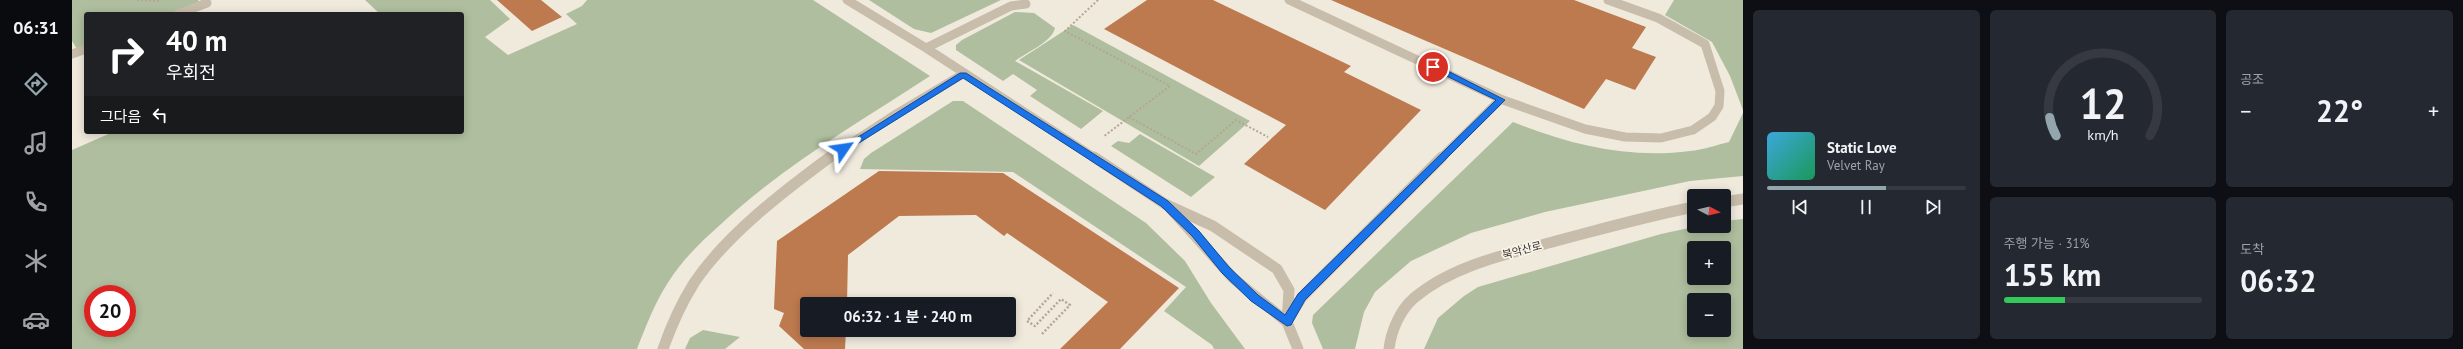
<!DOCTYPE html>
<html lang="ko">
<head>
<meta charset="utf-8">
<style>
  body { margin:0; font-family:"PT Sans","Noto Sans KR",sans-serif; background:#242831; color:#f1f3f6; height:100vh; display:flex; flex-direction:column; font-size:15px; white-space:nowrap }
  * { box-sizing:border-box; margin:0 }
  p { font-size:13px; color:#9ea1a6 }
  .icon { flex:none; width:22px; height:22px; fill:none; stroke:currentColor; stroke-width:2; stroke-linecap:round; stroke-linejoin:round }
  .map { position:relative; flex:1; overflow:hidden }
  .panel { display:flex; flex-direction:column; gap:10px; padding:10px; background:#0d0f14; width:720px }
  .panel>* { flex:none }
  .banner { position:absolute; left:12px; top:12px; width:380px; height:122px; border-radius:4px; box-shadow:0 2px 10px #0003; background:#202124; color:#fff; overflow:hidden }
  .needle { width:26px; rotate:97deg }
  .tools { position:absolute; left:1615px; top:189px; display:grid; gap:8px }
  .tools a { display:grid; place-items:center; width:44px; height:44px; border-radius:4px; background:#171b24; box-shadow:0 2px 10px #0003; font-size:20px }
  .speed { position:absolute; left:12px; top:285px; display:flex; gap:8px; font-size:20px; font-weight:700; text-align:center }
  .speed>* { display:grid; place-content:center; width:52px; height:52px; border-radius:50%; background:#171b24; box-shadow:0 2px 10px #0003; line-height:1 }
  .speed .limit { border:6px solid #d22; background:#fff; color:#111 }
  .pin { position:absolute; display:grid; place-items:center; width:34px; height:34px; color:#fff; margin:-17px; border:2px solid #fff; border-radius:50%; box-shadow:0 1px 4px #0007 }
  .me { position:absolute; width:44px; margin:-22px; rotate:58deg; stroke-linejoin:round; filter:drop-shadow(0 0 3px #0008) }
  .turn { display:flex; align-items:center; gap:14px; height:84px; padding:0 16px; font-size:18px }
  .turn .icon { width:52px; height:52px; stroke-width:2.5 }
  .turn b { display:block; font-size:28px; line-height:34px }
  .then { display:flex; align-items:center; height:38px; padding:0 16px; background:#0003; gap:8px; font-size:15px }
  .big { font-size:30px; font-weight:700; line-height:1.1 }
  .panel .card { flex:1; display:flex; flex-direction:column; justify-content:center; gap:6px; min-width:0; padding:0 14px; border-radius:6px; background:#242831 }
  .panel .dial { align-items:center; gap:0 }
  .dial svg { height:104px; overflow:visible; fill:none; stroke:#363941; stroke-width:7; stroke-linecap:round; text-anchor:middle }
  .dial text { fill:#f1f3f6; stroke:none }
  .song { display:flex; align-items:center; gap:12px }
  .cover { width:48px; height:48px; border-radius:6px; background:linear-gradient(135deg,hsl(200 70% 55%),hsl(150 70% 35%)) }
  .played { height:4px; border-radius:2px; background:linear-gradient(90deg,#94a6ad 60%,#363941 60%) }
  .keys { display:flex; justify-content:space-around; direction:ltr }
  .heat { display:flex; justify-content:space-between; align-items:center; font-size:22px; direction:ltr }
  .charge { height:6px; border-radius:3px; background:linear-gradient(90deg,#34c759 31%,#363941 0) }
  .panel .tiles { flex:1; display:grid; gap:10px; grid-template-columns:repeat(3,1fr) }
  .card:first-child { grid-row:span 2 }
  .trip { position:absolute; left:728px; top:297px; width:216px; height:40px; border-radius:4px; background:#171b24; box-shadow:0 2px 10px #0003; font-weight:700; line-height:40px; text-align:center }
  main { display:flex; flex:1; min-height:0 }
  .dock { display:flex; flex-direction:column; width:72px; justify-content:space-around; align-items:center; background:#090b0e; color:#9ea1a6 }
  .dock .icon { width:28px; height:28px }
  .dock .on { color:#94a6ad }
  .dock b { font-size:18px; color:#f1f3f6 }
  .map>svg:first-child { display:block }
  .green { fill:#afbe9e; fill-rule:evenodd }
  .building { fill:#bd7a4f }
  .lines { fill:none; stroke-linecap:round; stroke-linejoin:round }
  .path-far1 { stroke:#b3a694; stroke-width:2; stroke-dasharray:2 2; stroke-linecap:butt }
  .path { stroke:#b3a694; stroke-width:2.5; stroke-dasharray:2 2; stroke-linecap:butt }
  .service-far1 { stroke:#c8bcaa; stroke-width:9 }
  .service { stroke:#c8bcaa; stroke-width:11 }
  .tertiary { stroke:#c8bcaa; stroke-width:11 }
  .route { fill:#1a73e8; stroke:#114b97 }
  .labels { text-anchor:middle; stroke-width:3.5; stroke-linejoin:round; paint-order:stroke }
  .street-label { font-size:11px; fill:#362f29; stroke:#f8f4ea }
</style>
</head>
<body>
<main>
<nav class="dock">
<b>06:31</b>
<svg class="icon on" aria-label="directions" viewBox="0 0 24 24"><path d="M12 3l9 9-9 9-9-9zM9 14v-3h6M13 9l2 2-2 2"/></svg>
<svg class="icon" aria-label="music" viewBox="0 0 24 24"><path d="M9 18V5l10-2v13"/><circle cx="6" cy="18" r="3"/><circle cx="16" cy="16" r="3"/></svg>
<svg class="icon" aria-label="phone" viewBox="0 0 24 24"><path d="M5 4h4l2 5-3 2q2 4 5 5l2-3 5 2v4C11 20 4 13 5 4z"/></svg>
<svg class="icon" aria-label="climate" viewBox="0 0 24 24"><path d="M12 3v18M4 7l16 10M4 17L20 7"/></svg>
<svg class="icon" aria-label="car" viewBox="0 0 24 24"><path d="M5 17H2v-5l4-1 3-4h7l3 4 3 1v5h-3M9 17h6M6 11h13"/><circle cx="7" cy="17" r="2"/><circle cx="17" cy="17" r="2"/></svg>
</nav>
<div class="map">
<svg width="1671" height="349" viewBox="0 0 1671 349">
  <rect width="100%" height="100%" fill="#f0eadd"/>
  <path class="green" d="M0,0H126L128,2L97,14H14V45L5,49L0,41Z
    M293,0H418L438,19L413,37L436,55L505,24L494,14L510,6L515,0H741L858,76C786,123 711,166 648,225C629,242 611,259 597,281C583,302 574,326 565,349H0V150L41,132H390V14H308ZM21,294H55V328H21Z
    M797,0H929L859,33L842,29Z
    M1602,0H1671V110L1658,76L1640,42L1593,15Z
    M943,12L962,13L983,28C980,42 955,52 943,61L1031,111L1009,129L958,96L965,90L941,74L931,81L884,50V45L890,40Z
    M1001,25L1178,121L1127,166L947,60Z
    M881,101H891L1074,223L1113,261L1139,303L1173,349H1142L1140,345L1092,311L1114,287L941,172L788,169L792,159L799,153Z
    M1671,113V176L1618,181L1473,212L1399,233L1339,261L1303,292L1292,312L1283,349H1251L1240,323L1241,315L1441,122C1498,145 1557,159 1618,151C1631,150 1644,145 1657,142Z
    M1068,134L1143,177L1119,197L1039,146L1046,141L1057,143Z
    M1671,219V349H1352L1366,318L1392,296L1406,287L1589,234L1626,226H1652V221ZM1622,248H1652V278H1622ZM1622,300H1652V330H1622Z
    M631,330L668,337L653,349H613L618,338Z"/>
  <path class="building" d="M425,0H469L490,17L460,31Z
    M1075,0H1141L1279,66L1272,72L1349,110L1253,210L1172,164L1214,125L1032,29Z
    M1259,0H1502L1574,27L1560,48L1584,57L1563,90L1534,79L1512,109Z
    M807,171L931,173L1107,288L1048,349H988L1036,302L935,233L932,236L904,215L827,216L776,255L775,304H735V330H774L773,349H732L707,326L712,313L702,309L705,241Z"/>
  <g class="lines">
    <path class="path-far1" d="M65,0L89,1
      M1026,0L993,31L1098,86L1031,137
      M1057,117L1124,154L1164,120L1196,137"/>
    <path class="path" d="M970,334L998,305L989,299L963,326L955,321L981,293"/>
    <path class="service-far1" d="M775,0L854,48L1023,158
      M1217,0L1431,100L1513,129L1553,137L1589,138L1621,130L1640,117L1647,106L1648,91L1633,44L1586,18L1536,0
      M106,14L135,3L133,0
      M854,48L939,6L954,4
      M0,54L14,49
      M757,158L824,114L891,74
      M1369,158L1429,99"/>
    <path class="service" d="M1022,157L1093,204L1141,226L1205,269L1217,290L1215,322L1226,349
      M1099,209L1161,278L1215,322
      M1216,320L1230,297L1370,157
      M591,349C599,326 609,304 622,283C654,235 712,191 758,157"/>
    <path class="tertiary" d="M1652,202L1671,199
      M1317,349C1319,331 1328,310 1342,298C1381,265 1436,254 1484,241C1530,229 1575,216 1622,207"/>
  </g>
  <path class="route" d="M1358,65H1364L1433,100L1233,300L1219,325L1215,326L1179,301L1150,273L1120,236L1089,206L891,78L774,151L767,149L888,73H894L1096,201L1127,231L1157,267L1186,295L1213,315L1226,294L1424,100L1358,68Z"/>
  <g class="labels">
    <g class="street-label">
      <text transform="translate(1450 250) rotate(-15)" y="4">북악산로</text>
    </g>
  </g>
</svg>
<div class="tools">
<a><svg class="needle" viewBox="-14 -14 28 28"><path d="M0-13l5 13h-10z" fill="#e53935"/><path d="M0 13l5-13h-10z" fill="#9ea1a6"/></svg></a>
<a>+</a>
<a>−</a>
</div>
<div class="speed"><div class="limit">20</div></div>
<div class="pin" style="left:1361px;top:67px;background:#d93025"><svg class="icon" aria-label="arrive" viewBox="0 0 24 24"><path d="M6 21V4h12l-3 4 3 4H6"/></svg></div>
<svg class="me" style="left:771px;top:149px" viewBox="-20 -20 40 40"><path d="M0-17L14 15 0 8-14 15z" fill="#1a73e8" stroke="#fff" stroke-width="4"/></svg>
<div class="trip">06:32 · 1 분 · 240 m</div>
<div class="banner">
<div class="turn"><svg class="icon" aria-label="right" viewBox="0 0 24 24"><path d="M7 20v-9h11M14 6l5 5-5 5"/></svg><div><b>40 m</b>우회전</div></div>
<div class="then">그다음<svg class="icon" aria-label="left" viewBox="0 0 24 24"><path d="M17 20v-9H6M10 6l-5 5 5 5"/></svg></div>
</div>
</div>
<section class="panel">
<div class="tiles">
<div class="card">
<div class="song"><i class="cover"></i><div><b>Static Love</b><p>Velvet Ray</p></div></div>
<div class="played"></div>
<div class="keys"><svg class="icon" aria-label="previous" viewBox="0 0 24 24"><path d="M18 5L8 12l10 7zM5 5v14"/></svg><svg class="icon" aria-label="pause" viewBox="0 0 24 24"><path d="M8 5v14M16 5v14"/></svg><svg class="icon" aria-label="next" viewBox="0 0 24 24"><path d="M6 5l10 7-10 7zM19 5v14"/></svg></div>
</div>
<div class="card dial"><svg viewBox="0 0 100 80">
<path d="M14 69A42 42 0 1 1 86 69"/>
<path d="M14 69A42 42 0 0 1 9 55" stroke="#94a6ad"/>
<text x="50" y="56" font-size="32" font-weight="700">12</text>
<text x="50" y="72" font-size="11">km/h</text>
</svg></div>
<div class="card"><p>공조</p>
<div class="heat"><a>−</a><b class="big">22°</b><a>+</a></div>
</div>
<div class="card"><p>주행 가능 · 31%</p><b class="big">155 km</b><div class="charge"></div></div>
<div class="card"><p>도착</p><b class="big">06:32</b></div>
</div>
</section>
</main>
</body>
</html>
